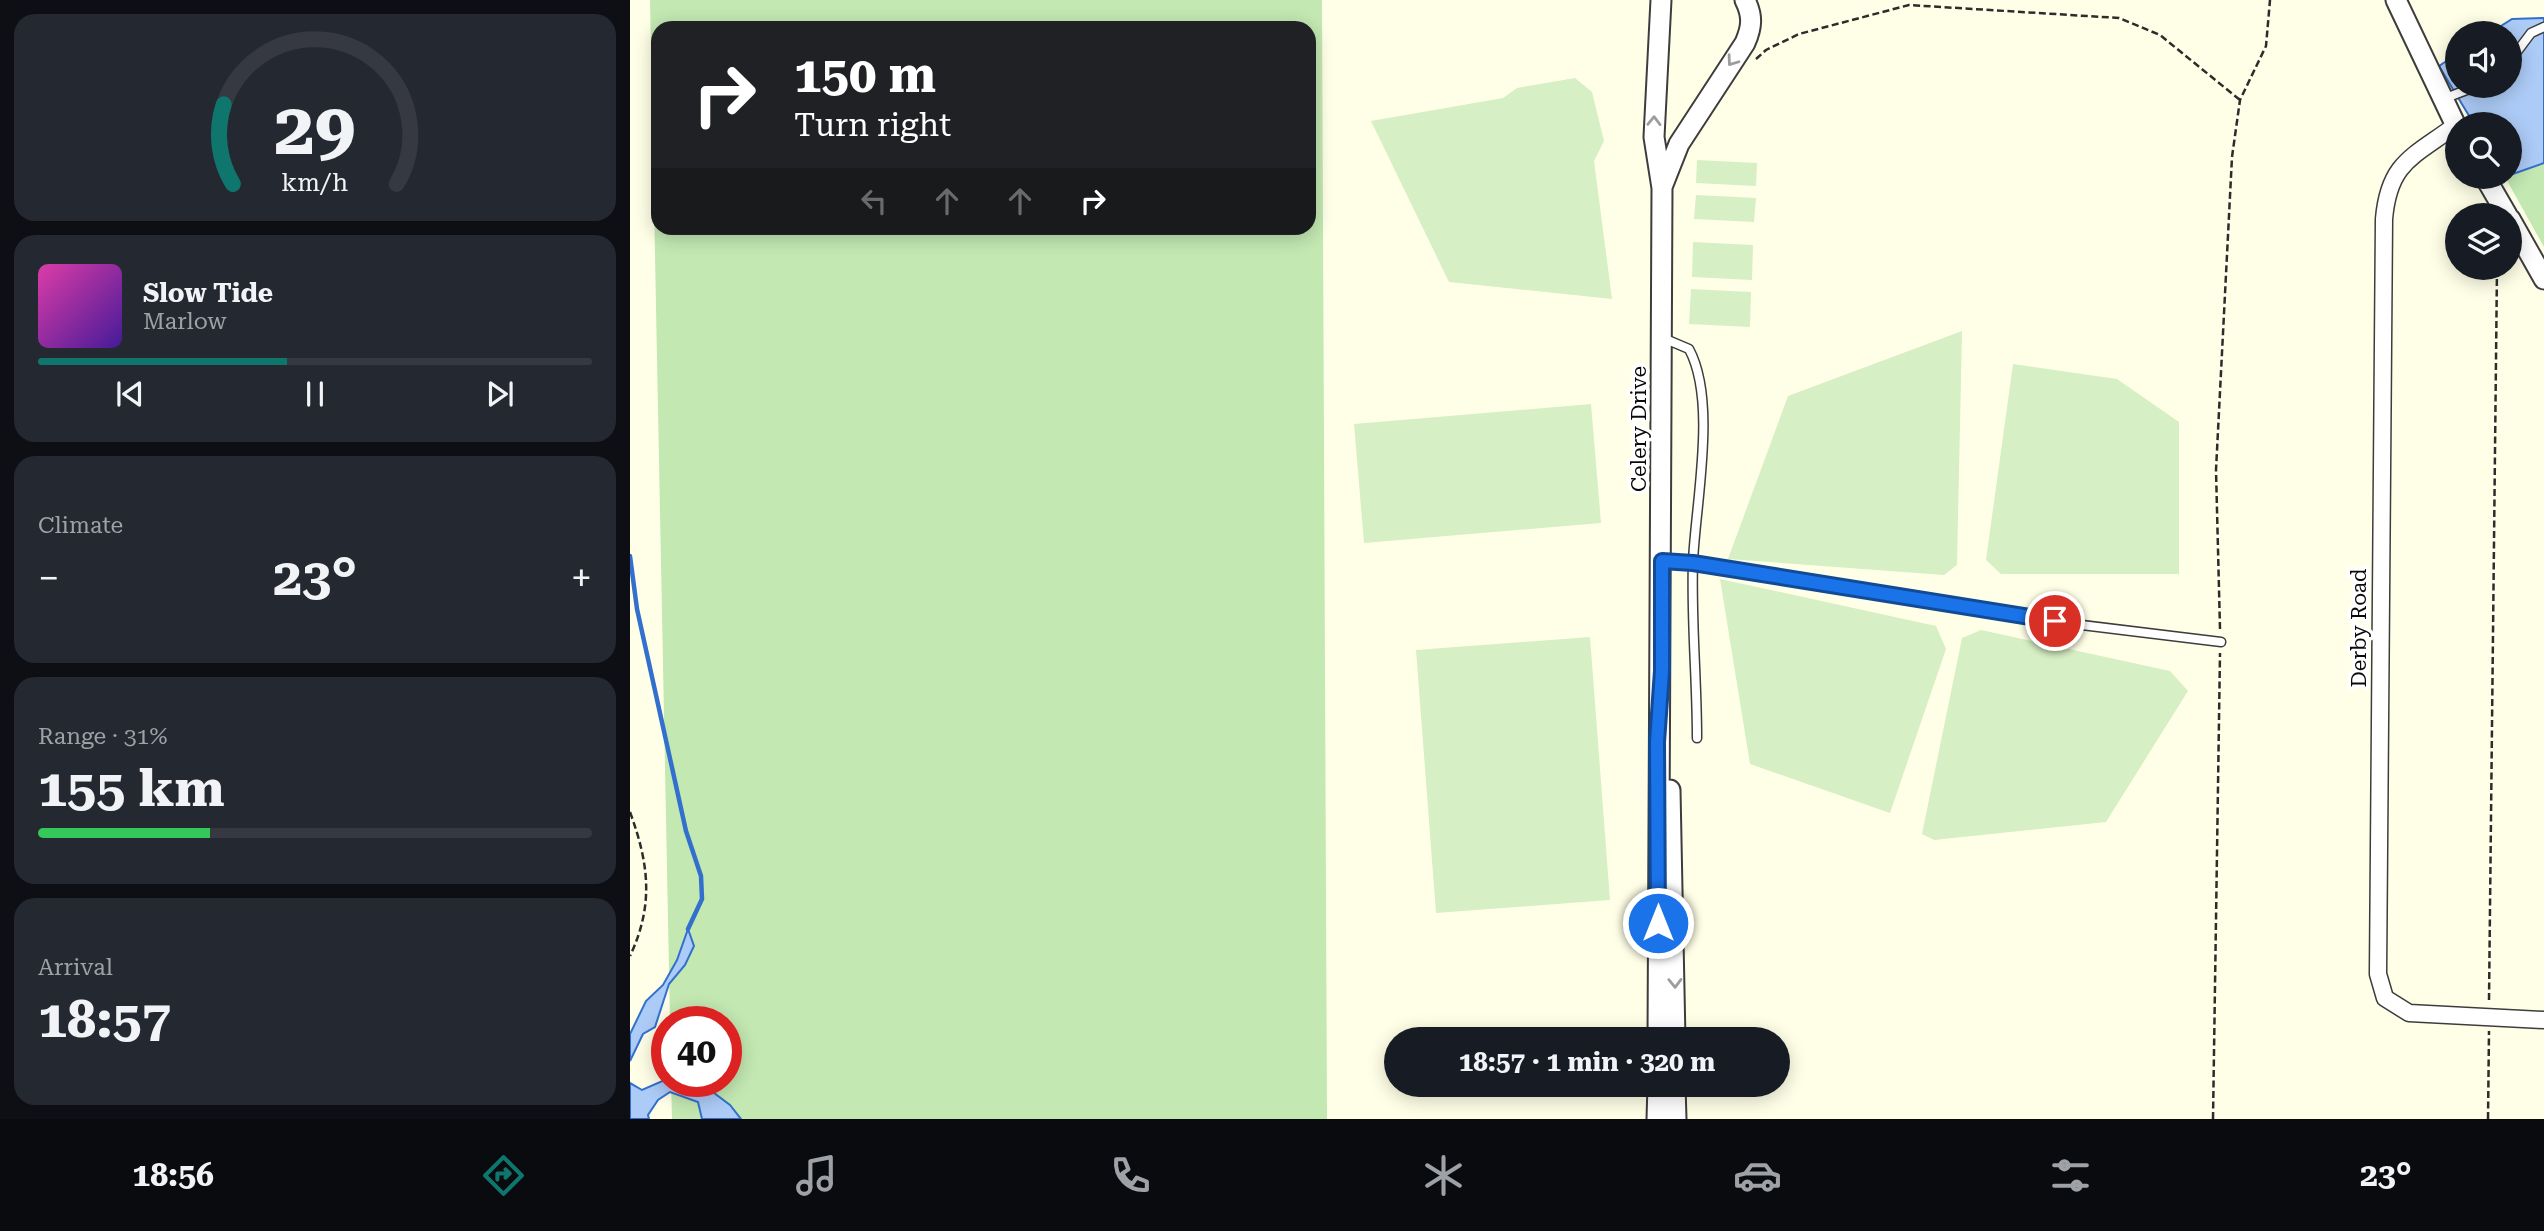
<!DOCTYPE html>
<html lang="en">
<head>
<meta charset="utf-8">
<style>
  body { margin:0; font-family:"Roboto Serif",serif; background:#242831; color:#f1f3f6; height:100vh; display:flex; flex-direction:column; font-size:26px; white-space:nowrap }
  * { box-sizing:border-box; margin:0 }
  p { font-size:23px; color:#9ea1a6 }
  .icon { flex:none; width:38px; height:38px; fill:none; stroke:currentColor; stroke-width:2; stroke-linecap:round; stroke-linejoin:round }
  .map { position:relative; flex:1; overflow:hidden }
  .details { display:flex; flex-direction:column; gap:14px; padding:14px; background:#0d0f14; width:630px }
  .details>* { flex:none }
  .hud { position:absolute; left:21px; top:21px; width:665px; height:214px; border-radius:21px; box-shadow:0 4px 18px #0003; background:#202124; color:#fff; overflow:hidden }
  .buttons { position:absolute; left:1815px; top:21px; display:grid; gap:14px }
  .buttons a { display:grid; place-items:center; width:77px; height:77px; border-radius:50%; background:#171b24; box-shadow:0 4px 18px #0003; font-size:35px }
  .speed { position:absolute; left:21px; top:1006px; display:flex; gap:14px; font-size:35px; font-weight:700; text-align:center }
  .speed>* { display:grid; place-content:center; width:91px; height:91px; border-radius:50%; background:#171b24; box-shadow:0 4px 18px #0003; line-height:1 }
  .speed .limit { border:10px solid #d22; background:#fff; color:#111 }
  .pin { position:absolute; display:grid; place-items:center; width:60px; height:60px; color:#fff; margin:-30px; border:4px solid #fff; border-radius:50%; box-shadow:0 2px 7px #0007 }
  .me { position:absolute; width:77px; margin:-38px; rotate:0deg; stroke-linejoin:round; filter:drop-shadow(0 0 5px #0008) }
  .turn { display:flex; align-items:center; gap:24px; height:147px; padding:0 28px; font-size:32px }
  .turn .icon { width:91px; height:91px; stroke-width:2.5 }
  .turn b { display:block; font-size:49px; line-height:60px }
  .lanes { display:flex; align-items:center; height:66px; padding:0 28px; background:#0003; justify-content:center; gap:35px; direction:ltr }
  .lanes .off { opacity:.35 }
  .big { font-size:52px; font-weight:700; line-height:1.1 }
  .details .card { flex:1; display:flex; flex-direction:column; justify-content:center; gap:10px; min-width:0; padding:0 24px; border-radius:21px; background:#242831 }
  .details .dial { align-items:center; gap:0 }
  .dial svg { height:182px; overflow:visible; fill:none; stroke:#363941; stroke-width:7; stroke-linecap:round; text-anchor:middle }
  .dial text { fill:#f1f3f6; stroke:none }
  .song { display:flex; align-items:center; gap:21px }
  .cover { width:84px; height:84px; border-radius:10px; background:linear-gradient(135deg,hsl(320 70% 55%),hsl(260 70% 35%)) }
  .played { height:7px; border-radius:4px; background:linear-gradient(90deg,#0f766e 45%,#363941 45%) }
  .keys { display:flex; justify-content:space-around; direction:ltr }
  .heat { display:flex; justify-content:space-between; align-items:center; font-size:38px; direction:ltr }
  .charge { height:10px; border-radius:5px; background:linear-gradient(90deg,#34c759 31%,#363941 0) }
  .trip { position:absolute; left:754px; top:1027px; width:406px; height:70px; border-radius:35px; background:#171b24; box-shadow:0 4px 18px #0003; font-weight:700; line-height:70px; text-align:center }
  .dock { display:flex; height:112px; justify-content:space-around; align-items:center; background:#090b0e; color:#9ea1a6 }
  .dock .icon { width:49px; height:49px }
  .dock .active { color:#0f766e }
  .dock b { font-size:32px; color:#f1f3f6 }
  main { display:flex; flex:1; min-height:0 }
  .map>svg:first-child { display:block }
  .green { fill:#c3e8b2; fill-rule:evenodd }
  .pitch { fill:#d7efc4 }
  .water { fill:#accbf6; stroke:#3370cd; stroke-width:2 }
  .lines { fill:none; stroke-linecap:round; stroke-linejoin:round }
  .stream { stroke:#3370cd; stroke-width:4.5 }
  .service-casing { stroke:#3d3d3d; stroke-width:11 }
  .minor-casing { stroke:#3d3d3d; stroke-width:19 }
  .tertiary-casing { stroke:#3d3d3d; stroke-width:23 }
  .path { stroke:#2c2c2c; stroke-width:2.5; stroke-dasharray:7 3.5; stroke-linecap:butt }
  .service { stroke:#fff; stroke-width:8 }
  .minor { stroke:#fff; stroke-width:16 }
  .tertiary { stroke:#fff; stroke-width:19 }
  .oneway { stroke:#9d9d9d }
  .route-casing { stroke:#114b97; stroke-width:18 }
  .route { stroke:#1a73e8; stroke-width:12 }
  .labels { text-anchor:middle; stroke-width:7; stroke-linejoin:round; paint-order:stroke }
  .street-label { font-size:21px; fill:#0a0a0a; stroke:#fff }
</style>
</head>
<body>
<main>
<section class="details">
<div class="card dial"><svg viewBox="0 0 100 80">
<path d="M14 69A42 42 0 1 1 86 69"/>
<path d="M14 69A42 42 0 0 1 10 34" stroke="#0f766e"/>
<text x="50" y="56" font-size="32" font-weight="700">29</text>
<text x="50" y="72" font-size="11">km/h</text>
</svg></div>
<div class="card">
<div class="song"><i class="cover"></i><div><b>Slow Tide</b><p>Marlow</p></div></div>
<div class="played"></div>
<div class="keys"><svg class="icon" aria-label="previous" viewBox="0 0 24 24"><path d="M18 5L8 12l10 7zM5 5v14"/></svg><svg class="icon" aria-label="pause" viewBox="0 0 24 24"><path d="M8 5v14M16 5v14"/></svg><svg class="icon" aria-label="next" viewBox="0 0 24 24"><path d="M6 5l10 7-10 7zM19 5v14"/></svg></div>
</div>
<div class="card"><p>Climate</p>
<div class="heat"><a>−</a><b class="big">23°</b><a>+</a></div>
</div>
<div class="card"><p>Range · 31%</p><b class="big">155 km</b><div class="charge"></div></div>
<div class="card"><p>Arrival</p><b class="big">18:57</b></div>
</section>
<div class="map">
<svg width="1914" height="1119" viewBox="0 0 1914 1119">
  <rect width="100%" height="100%" fill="#ffffe7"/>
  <path class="green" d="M20,0H692L697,1119H42L41,1082H96V1022H40ZM28,28H679V228H28Z
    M1914,163V247L1875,177Z"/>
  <path class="pitch" d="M945,78L962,92L974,141L964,161L982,299L819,282L741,121L873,98L887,88Z
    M1067,160L1127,163L1126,186L1066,183Z
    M1066,195L1126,198L1124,222L1064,219Z
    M1063,242L1123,245L1122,280L1062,277Z
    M1061,289L1121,292L1120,327L1059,324Z
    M1332,331L1327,565L1314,575L1098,559L1158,396Z
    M1383,364L1487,379L1549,422V574H1371L1356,560Z
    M961,404L971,523L734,543L724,424Z
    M1090,579L1306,626L1316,649L1260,813L1120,764Z
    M1351,630L1540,671L1558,691L1476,822L1304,840L1292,834L1332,638Z
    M960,637L980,900L806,913L786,650Z"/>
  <path class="water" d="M1914,18V163L1880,175V124H1844L1809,66L1827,54V86H1880V33H1860L1882,19Z
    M58,929L64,946L55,965L39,984L25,1027L13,1034L0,1061V1034L16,1001L33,985L47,960Z
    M37,1079L72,1084L100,1105L111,1119H72L68,1102L40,1092L28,1100L18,1115L19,1119H0V1083L12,1090Z"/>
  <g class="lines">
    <path class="stream" d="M0,556L7,609L56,831L71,876L72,899L58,929"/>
    <g class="service-casing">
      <path id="service" d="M1880,61L1901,33L1914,27
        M1813,99L1847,86
        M1033,338L1059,349C1087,401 1066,500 1063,561C1061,619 1067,679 1067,738
        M1032,561L1063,563L1370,615L1591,642"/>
    </g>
    <g class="minor-casing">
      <path id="minor" d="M1826,125C1783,157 1759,162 1754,219L1748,974L1755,998L1779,1013L1914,1020"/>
    </g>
    <g class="tertiary-casing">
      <path id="tertiary" d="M1766,0L1827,128
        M1855,177L1877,215
        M1032,187L1049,144L1115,43C1122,27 1123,16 1115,0
        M1880,219L1914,279
        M1040,790L1045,1040
        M1028,1040L1032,188L1024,137L1031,0
        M1045,1085L1046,1119
        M1027,1119L1028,1085"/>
    </g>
    <path class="path" d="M1126,59L1136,50L1169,34L1279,5L1489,18L1530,35L1610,100
      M1590,629L1586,470L1602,157L1610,100L1636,46L1640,0
      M0,812C19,864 24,905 0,956
      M1859,1000L1867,268
      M1583,1119L1590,653
      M1858,1119L1859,1031"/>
    <use href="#service" class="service"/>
    <use href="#minor" class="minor"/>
    <use href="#tertiary" class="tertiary"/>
  </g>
  <defs><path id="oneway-chevron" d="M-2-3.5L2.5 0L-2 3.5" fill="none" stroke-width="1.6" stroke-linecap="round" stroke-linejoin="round" transform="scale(1.75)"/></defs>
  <g class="oneway">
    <use href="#oneway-chevron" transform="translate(1102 61) rotate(126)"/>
    <use href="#oneway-chevron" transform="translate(1024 121) rotate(-89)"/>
    <use href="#oneway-chevron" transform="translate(1045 983) rotate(89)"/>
  </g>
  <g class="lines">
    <g class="route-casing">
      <path id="route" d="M1028,923L1027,742L1032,671V561L1063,563L1425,621"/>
    </g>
    <use href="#route" class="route"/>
  </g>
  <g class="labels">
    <g class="street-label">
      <text transform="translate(1009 429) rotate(-90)" y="7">Celery Drive</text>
      <text transform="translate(1729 628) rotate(-90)" y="7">Derby Road</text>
    </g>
  </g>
</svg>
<div class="buttons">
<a><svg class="icon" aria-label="sound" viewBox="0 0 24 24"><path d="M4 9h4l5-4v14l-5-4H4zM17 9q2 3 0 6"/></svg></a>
<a><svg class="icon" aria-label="search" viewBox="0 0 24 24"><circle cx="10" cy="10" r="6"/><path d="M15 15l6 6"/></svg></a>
<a><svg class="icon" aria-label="layers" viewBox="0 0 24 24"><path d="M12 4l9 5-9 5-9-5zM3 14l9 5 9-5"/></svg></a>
</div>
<div class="speed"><div class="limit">40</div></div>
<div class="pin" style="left:1425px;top:621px;background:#d93025"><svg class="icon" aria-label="arrive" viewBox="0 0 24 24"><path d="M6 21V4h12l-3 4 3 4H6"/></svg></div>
<svg class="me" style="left:1028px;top:923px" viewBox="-20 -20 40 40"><circle r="17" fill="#1a73e8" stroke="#fff" stroke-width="3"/><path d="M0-11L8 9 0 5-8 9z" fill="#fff"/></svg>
<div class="trip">18:57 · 1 min · 320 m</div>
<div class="hud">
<div class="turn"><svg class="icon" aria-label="right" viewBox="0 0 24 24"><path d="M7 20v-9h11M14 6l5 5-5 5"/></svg><div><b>150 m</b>Turn right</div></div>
<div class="lanes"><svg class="icon off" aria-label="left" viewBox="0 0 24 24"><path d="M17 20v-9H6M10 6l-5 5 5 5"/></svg><svg class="icon off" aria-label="ahead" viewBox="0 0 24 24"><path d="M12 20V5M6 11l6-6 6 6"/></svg><svg class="icon off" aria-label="ahead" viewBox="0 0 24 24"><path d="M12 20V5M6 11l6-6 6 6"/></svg><svg class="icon" aria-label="right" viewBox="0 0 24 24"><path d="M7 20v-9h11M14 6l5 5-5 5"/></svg></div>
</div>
</div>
</main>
<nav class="dock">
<b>18:56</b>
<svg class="icon active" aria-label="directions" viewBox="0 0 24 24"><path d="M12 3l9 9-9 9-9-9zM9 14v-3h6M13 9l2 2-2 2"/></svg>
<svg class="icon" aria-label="music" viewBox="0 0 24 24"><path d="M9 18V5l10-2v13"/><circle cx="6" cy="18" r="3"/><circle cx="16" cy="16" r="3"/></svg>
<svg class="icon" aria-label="phone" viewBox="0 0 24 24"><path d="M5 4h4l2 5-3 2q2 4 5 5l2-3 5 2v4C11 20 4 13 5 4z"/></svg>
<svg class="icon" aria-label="climate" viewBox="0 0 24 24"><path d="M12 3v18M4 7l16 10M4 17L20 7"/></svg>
<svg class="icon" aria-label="car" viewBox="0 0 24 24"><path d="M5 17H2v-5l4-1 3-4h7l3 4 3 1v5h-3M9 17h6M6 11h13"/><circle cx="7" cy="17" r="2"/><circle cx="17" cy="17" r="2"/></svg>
<svg class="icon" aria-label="filters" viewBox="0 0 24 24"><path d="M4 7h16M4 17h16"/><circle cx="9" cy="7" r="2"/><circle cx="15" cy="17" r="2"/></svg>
<b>23°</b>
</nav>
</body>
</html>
